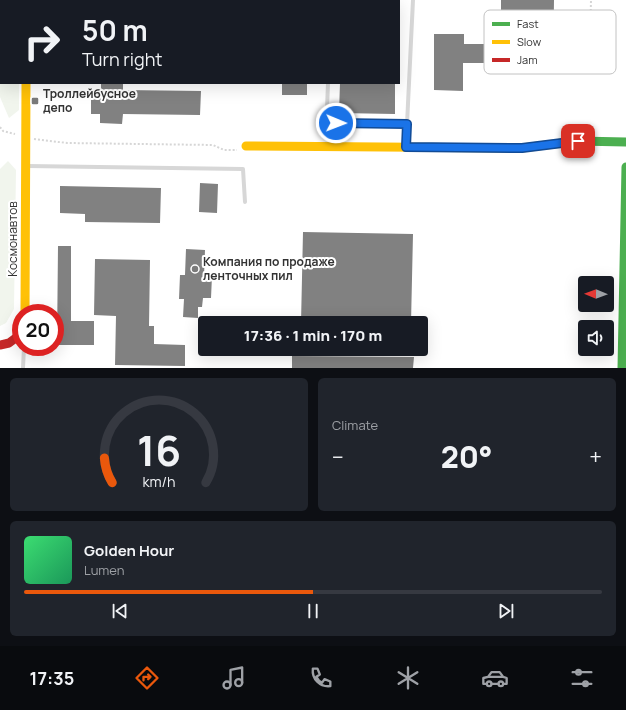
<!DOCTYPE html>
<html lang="en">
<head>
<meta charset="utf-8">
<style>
  body { margin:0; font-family:Manrope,sans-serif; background:#20242c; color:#f1f3f6; height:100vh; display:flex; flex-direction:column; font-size:15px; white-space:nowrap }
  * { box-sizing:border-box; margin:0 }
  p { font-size:13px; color:#9ea1a6 }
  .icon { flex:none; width:22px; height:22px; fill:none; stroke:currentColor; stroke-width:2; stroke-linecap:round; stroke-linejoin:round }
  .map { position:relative; height:368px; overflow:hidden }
  .details { display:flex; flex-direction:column; gap:10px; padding:10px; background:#0d0f14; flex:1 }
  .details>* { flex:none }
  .top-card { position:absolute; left:0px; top:0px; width:400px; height:84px; box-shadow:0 4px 16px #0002; background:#171b24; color:#f1f3f6; overflow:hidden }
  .needle { width:26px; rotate:271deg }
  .tools { position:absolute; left:578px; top:276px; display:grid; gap:8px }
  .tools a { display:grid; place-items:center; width:36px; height:36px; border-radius:4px; background:#171b24; box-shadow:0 4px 16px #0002; font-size:20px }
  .speed { position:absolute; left:12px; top:304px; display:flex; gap:8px; font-size:20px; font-weight:700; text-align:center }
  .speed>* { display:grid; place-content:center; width:52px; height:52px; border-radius:50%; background:#171b24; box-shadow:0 4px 16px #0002; line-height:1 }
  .speed .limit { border:6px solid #d22; background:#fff; color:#111 }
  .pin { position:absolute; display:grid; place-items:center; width:34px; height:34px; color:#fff; margin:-17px; border-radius:8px; box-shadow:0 2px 6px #0006 }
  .me { position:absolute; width:44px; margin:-22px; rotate:91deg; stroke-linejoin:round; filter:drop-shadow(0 0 3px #0008) }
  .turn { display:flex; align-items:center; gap:14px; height:84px; padding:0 16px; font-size:18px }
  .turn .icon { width:52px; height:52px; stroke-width:2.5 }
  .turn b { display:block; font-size:28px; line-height:34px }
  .big { font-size:30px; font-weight:800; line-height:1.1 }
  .details .tile { flex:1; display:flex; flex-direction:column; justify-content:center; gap:6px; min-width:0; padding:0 14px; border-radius:6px; background:#20242c }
  .details .dial { align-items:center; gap:0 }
  .dial svg { height:104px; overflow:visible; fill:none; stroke:#363941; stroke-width:7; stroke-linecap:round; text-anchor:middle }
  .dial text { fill:#f1f3f6; stroke:none }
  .song { display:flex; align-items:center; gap:12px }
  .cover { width:48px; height:48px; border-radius:6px; background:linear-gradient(135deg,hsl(140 70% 55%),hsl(150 70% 35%)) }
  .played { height:4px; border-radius:2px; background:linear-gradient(90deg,#ea580c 50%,#363941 50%) }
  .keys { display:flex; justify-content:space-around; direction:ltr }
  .heat { display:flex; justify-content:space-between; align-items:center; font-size:22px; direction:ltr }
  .details .tiles { flex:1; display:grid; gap:10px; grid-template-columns:1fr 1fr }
  .tile:last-child { grid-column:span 2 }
  .trip { position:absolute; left:198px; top:316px; width:230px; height:40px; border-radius:4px; background:#171b24; box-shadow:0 4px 16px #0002; font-weight:800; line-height:40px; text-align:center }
  .tabs { display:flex; height:64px; justify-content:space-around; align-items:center; background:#090b0e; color:#9ea1a6 }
  .tabs .icon { width:28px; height:28px }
  .tabs .on { color:#ea580c }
  .tabs b { font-size:18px; color:#f1f3f6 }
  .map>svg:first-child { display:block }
  .green { fill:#f1f5ed }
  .building { fill:#818181 }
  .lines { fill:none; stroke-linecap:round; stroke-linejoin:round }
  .path { stroke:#d6d6d6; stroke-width:2; stroke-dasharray:2 2; stroke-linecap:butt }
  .lane { stroke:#d7d7d7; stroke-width:4 }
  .fast { stroke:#4caf50; stroke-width:9 }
  .slow { stroke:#ffc107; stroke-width:9 }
  .jam { stroke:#c62828; stroke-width:9 }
  .route-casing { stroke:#114b97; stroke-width:10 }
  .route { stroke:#1a73e8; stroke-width:7 }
  .poi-dot { fill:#7a7a7a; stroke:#fff; stroke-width:1.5 }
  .labels { text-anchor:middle; stroke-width:4; stroke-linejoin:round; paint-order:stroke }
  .poi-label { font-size:12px; font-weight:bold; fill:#333; stroke:#fff; text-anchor:start }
  .street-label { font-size:12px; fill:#333; stroke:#fff }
  .key { fill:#fff; stroke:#c2c2c2; stroke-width:1 }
  .key-label { font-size:11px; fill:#333 }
</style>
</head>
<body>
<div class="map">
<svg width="626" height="368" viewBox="0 0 626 368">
  <rect width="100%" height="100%" fill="#fff"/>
  <path class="green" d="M0,0H20V1H1V83H19V110L9,118L0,97Z
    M8,161L16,170L14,309L6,323L0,326V169Z"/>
  <path class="building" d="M501,0H554L553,68H500V63H463V91L434,90V34H464V44H501Z
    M101,83H123V90L201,91L200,115L123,114L122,124L100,123V114H91V91H101Z
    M282,83H307V95H282Z
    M340,83H395V114L339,113Z
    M200,183L218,184L217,213L199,212Z
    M60,186L161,188L160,223L85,222V214L60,213Z
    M303,232L413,234L411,323H301Z
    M58,246H71V321H94V345H57Z
    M186,249L205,250L204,276H212L211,298H203L202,307H198V318L183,317L184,299H179L180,275H185Z
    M95,259L150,260L149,326H154V344L185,345V366L115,365L116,316L94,315Z
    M292,356L414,357L413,368H292Z"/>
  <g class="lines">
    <path class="path" d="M574,24H591
      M590,43L591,0
      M0,127L3,131L15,134
      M34,139L67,143L213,145L224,150H237"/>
    <path class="lane" d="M253,0L254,1
      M328,83L327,109L330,117L336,123L407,124
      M406,145L413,0
      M27,166L243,169L245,202
      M23,368L24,347"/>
    <path class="fast" d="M570,142L578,141L626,142
      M622,368L626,167"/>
    <path class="slow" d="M27,0V1
      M246,146L522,148L570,142
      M25,313L26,83"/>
    <path class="jam" d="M0,345L9,343L21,334"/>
  </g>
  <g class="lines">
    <g class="route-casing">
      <path id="route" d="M336,123L407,124L406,147L522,148L578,141"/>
    </g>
    <use href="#route" class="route"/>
  </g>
  <g class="poi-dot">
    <rect x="31" y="97" width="8" height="8" rx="2"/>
    <circle cx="195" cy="269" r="4"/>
  </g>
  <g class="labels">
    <g class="poi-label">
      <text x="43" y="98">Троллейбусное<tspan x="43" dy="14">депо</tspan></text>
      <text x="203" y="266">Компания по продаже<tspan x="203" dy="14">ленточных пил</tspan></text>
    </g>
    <g class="street-label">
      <text transform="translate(13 239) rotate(-90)" y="4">Космонавтов</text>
    </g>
  </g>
  <rect x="484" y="10" width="132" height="64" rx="6" class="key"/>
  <rect x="492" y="22" width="18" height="4" fill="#4caf50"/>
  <rect x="492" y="40" width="18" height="4" fill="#ffc107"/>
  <rect x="492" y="58" width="18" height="4" fill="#c62828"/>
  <g class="key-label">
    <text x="517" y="28">Fast</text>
    <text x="517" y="46">Slow</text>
    <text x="517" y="64">Jam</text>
  </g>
</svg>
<div class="tools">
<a><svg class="needle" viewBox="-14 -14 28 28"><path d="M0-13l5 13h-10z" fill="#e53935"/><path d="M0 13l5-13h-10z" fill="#9ea1a6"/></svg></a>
<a><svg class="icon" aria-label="sound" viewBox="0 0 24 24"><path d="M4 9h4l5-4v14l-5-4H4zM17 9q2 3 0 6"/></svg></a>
</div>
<div class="speed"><div class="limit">20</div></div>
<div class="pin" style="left:578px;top:141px;background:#d93025"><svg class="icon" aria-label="arrive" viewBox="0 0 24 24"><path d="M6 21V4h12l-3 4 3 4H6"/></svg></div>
<svg class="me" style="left:336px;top:123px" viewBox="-20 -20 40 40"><circle r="17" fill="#1a73e8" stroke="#fff" stroke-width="3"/><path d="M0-11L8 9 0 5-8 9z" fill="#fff"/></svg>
<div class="trip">17:36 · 1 min · 170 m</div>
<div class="top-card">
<div class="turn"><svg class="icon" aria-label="right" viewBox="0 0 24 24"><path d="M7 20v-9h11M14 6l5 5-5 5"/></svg><div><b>50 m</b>Turn right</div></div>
</div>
</div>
<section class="details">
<div class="tiles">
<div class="tile dial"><svg viewBox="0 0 100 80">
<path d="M14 69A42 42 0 1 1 86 69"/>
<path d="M14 69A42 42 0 0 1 8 50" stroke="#ea580c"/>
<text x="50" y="56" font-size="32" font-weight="700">16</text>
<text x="50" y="72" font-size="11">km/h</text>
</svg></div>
<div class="tile"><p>Climate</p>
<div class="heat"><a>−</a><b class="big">20°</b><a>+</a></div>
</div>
<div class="tile">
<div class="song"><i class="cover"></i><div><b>Golden Hour</b><p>Lumen</p></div></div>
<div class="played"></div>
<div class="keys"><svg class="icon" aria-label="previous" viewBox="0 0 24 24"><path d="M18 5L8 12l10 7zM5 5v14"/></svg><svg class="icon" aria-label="pause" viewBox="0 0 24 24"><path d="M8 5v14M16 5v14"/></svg><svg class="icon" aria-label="next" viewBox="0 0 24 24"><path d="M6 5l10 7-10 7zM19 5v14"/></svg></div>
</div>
</div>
</section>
<nav class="tabs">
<b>17:35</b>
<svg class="icon on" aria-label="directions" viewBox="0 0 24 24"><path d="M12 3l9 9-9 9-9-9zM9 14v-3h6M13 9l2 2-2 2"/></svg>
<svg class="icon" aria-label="music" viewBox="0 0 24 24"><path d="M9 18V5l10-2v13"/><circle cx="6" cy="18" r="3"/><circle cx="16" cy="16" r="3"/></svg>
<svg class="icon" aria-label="phone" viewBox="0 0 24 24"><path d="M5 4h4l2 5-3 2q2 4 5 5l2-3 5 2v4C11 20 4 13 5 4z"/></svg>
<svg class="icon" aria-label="climate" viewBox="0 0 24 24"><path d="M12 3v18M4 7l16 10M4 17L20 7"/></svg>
<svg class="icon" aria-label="car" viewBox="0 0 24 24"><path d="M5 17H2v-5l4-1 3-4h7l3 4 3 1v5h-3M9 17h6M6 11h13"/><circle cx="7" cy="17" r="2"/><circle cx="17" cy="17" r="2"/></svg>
<svg class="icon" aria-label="filters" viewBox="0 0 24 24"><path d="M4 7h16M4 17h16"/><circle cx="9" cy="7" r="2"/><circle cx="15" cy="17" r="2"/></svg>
</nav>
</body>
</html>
